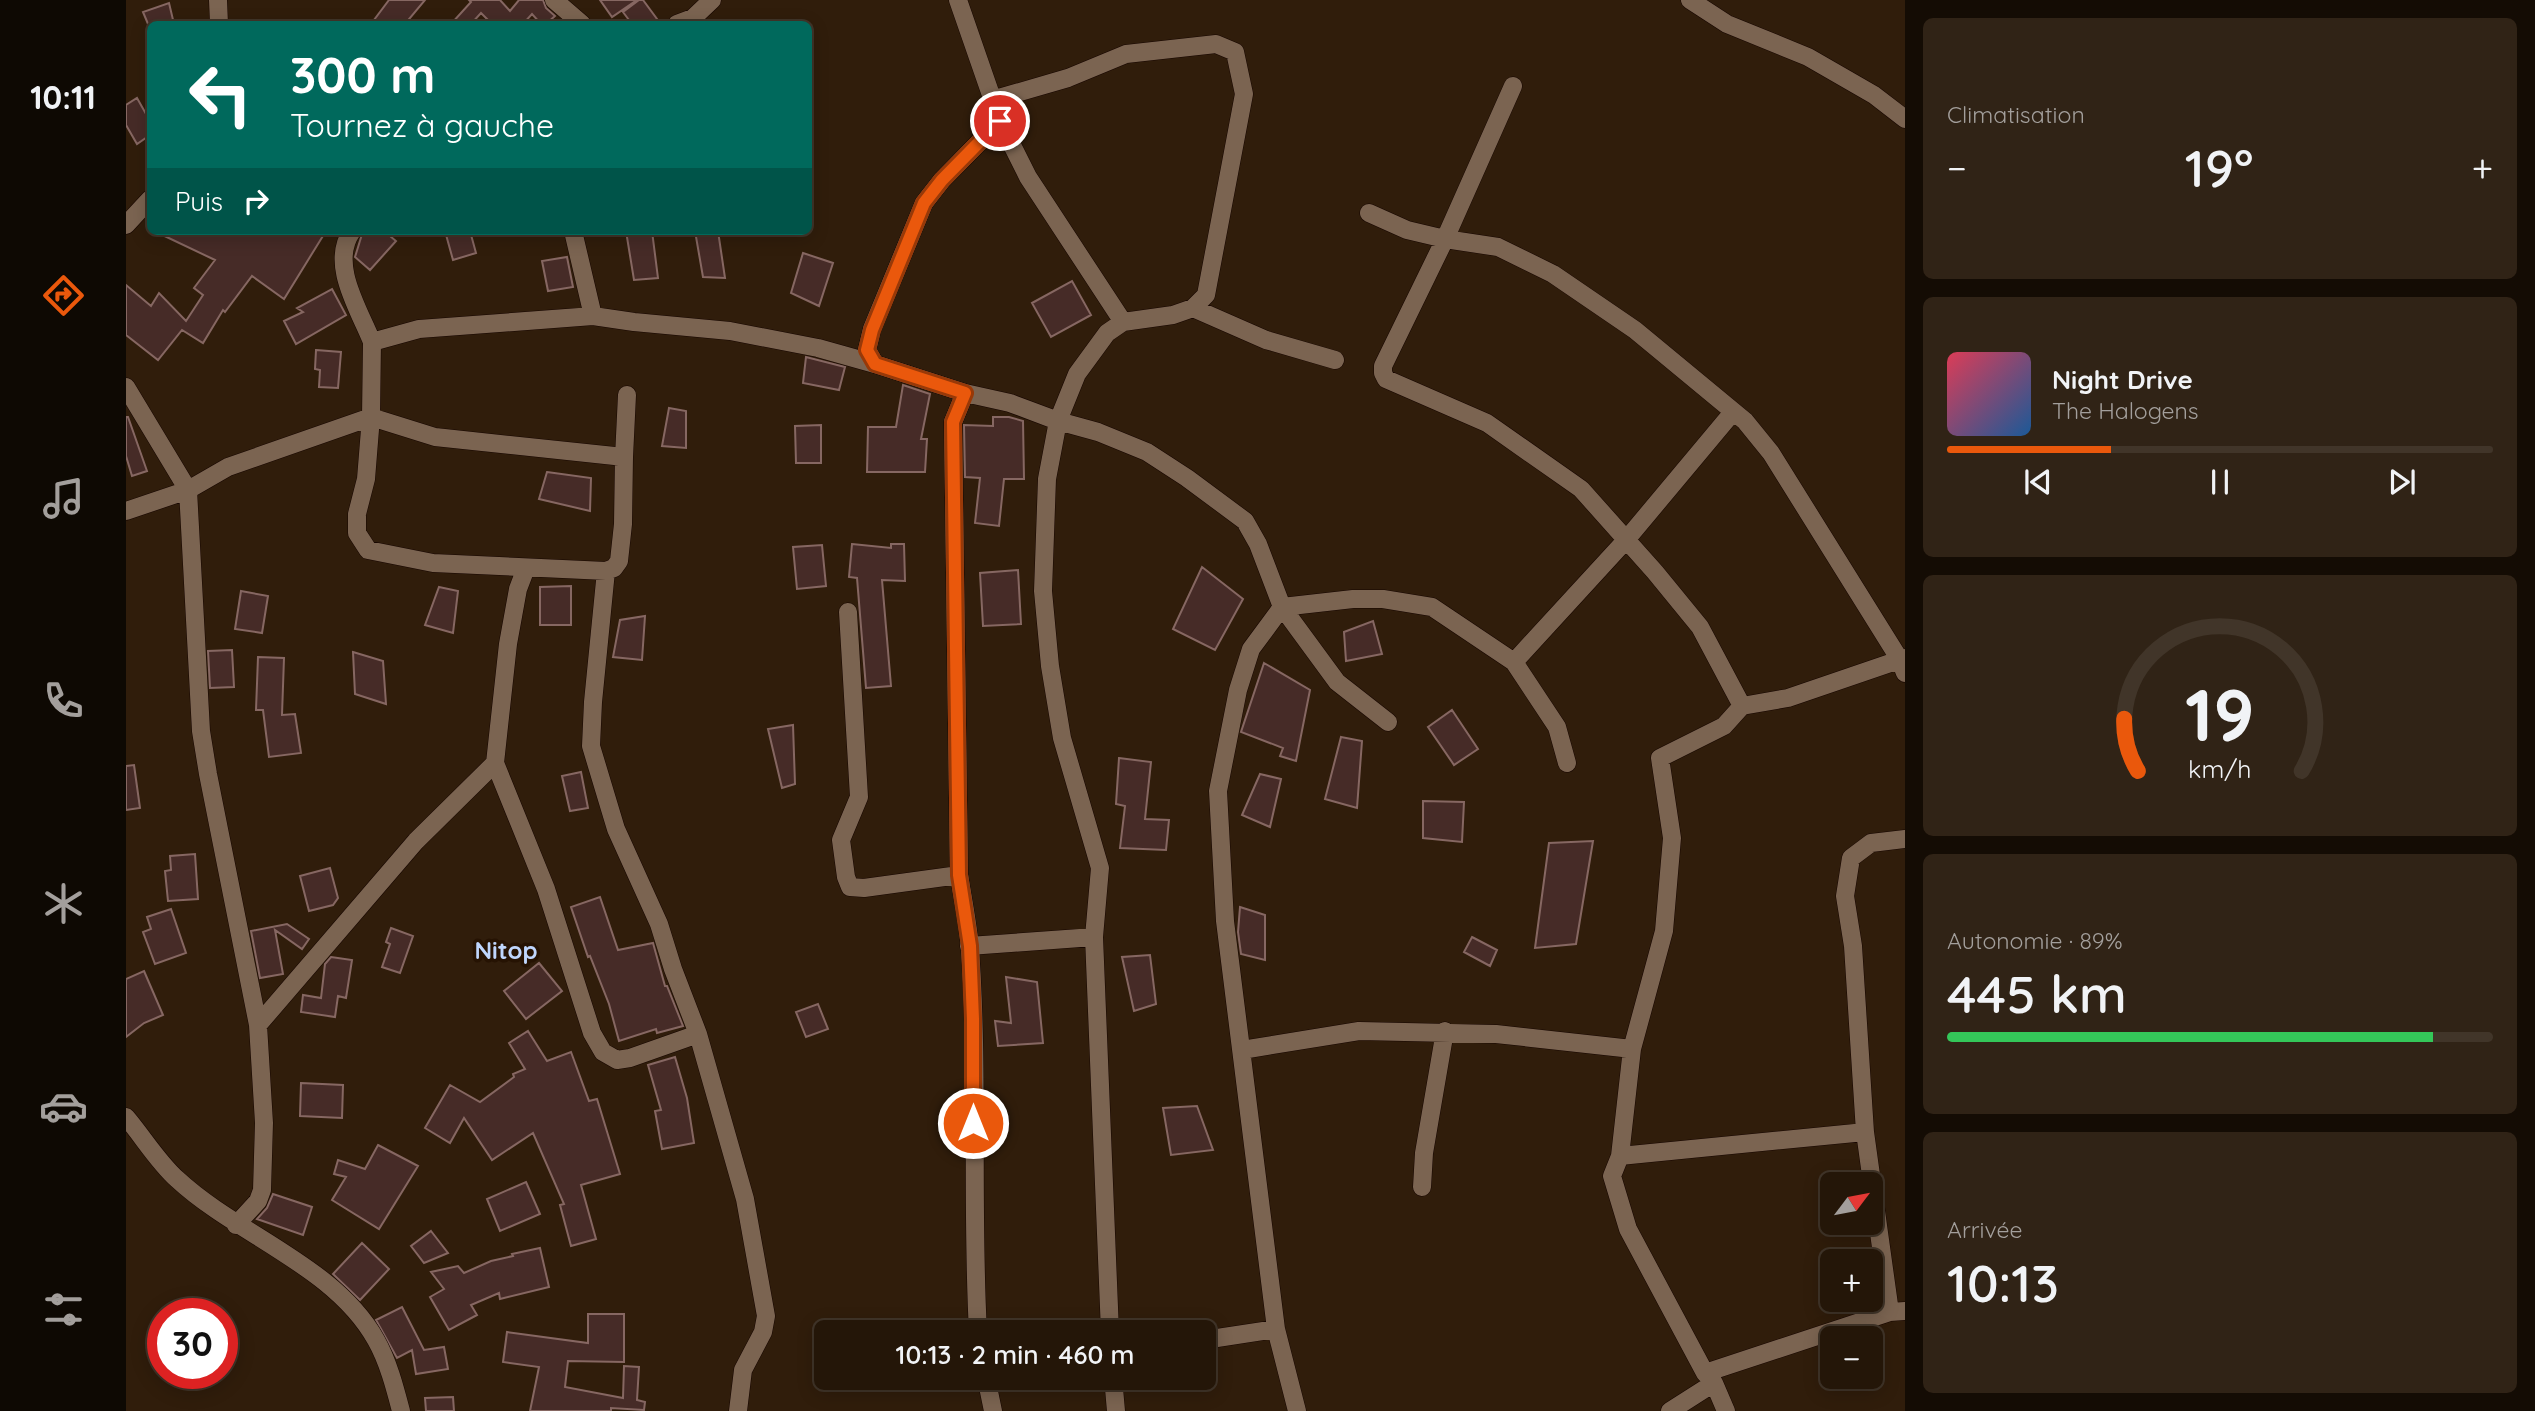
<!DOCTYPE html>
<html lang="fr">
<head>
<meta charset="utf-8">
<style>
  body { margin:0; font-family:Quicksand,sans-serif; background:#302316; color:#f1f3f6; height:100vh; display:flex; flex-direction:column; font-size:26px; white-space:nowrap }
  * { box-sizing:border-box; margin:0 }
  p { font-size:23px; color:#a39f9c }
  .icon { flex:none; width:38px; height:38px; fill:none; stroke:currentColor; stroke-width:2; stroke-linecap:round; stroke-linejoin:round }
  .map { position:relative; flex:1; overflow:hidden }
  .drawer { display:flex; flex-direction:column; gap:18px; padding:18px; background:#140c04; width:630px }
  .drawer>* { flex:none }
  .hud { position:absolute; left:21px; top:21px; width:665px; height:214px; border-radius:10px; box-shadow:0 4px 18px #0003,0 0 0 2px #413529; background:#00695c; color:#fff; overflow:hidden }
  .needle { width:46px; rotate:58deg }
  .tools { position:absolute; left:1694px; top:1172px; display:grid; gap:14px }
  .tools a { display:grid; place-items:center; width:63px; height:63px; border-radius:10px; background:#241608; box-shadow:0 4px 18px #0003,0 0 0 2px #413529; font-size:35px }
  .speed { position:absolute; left:21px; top:1298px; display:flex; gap:14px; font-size:35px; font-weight:700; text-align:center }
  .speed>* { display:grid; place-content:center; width:91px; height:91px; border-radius:50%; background:#241608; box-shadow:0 4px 18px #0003,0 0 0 2px #413529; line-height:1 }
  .speed .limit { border:10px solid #d22; background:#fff; color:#111 }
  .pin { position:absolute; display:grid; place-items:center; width:60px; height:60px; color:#fff; margin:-30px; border:4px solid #fff; border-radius:50%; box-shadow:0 2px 7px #0007 }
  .me { position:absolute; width:77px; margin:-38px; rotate:0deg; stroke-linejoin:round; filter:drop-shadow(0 0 5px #0008) }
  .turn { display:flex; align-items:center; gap:24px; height:147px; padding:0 28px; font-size:32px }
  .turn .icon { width:91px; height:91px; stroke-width:2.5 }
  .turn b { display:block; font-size:49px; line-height:60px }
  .then { display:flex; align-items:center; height:66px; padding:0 28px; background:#0003; gap:14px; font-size:26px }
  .big { font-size:52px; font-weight:600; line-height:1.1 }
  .drawer .tile { flex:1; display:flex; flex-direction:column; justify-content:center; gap:10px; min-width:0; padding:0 24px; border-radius:10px; background:#302316 }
  .drawer .dial { align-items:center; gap:0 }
  .dial svg { height:182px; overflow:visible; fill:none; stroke:#413529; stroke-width:7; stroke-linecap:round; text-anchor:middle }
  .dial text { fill:#f1f3f6; stroke:none }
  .song { display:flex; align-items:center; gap:21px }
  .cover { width:84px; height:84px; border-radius:10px; background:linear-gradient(135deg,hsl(350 70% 55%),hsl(210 70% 35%)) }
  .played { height:7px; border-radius:4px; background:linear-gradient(90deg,#ea580c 30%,#413529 30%) }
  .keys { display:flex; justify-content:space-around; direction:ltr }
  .heat { display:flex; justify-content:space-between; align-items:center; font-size:38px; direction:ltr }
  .charge { height:10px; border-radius:5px; background:linear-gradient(90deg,#34c759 89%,#413529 0) }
  .trip { position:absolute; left:688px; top:1320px; width:402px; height:70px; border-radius:10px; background:#241608; box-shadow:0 4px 18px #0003,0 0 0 2px #413529; font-weight:600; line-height:70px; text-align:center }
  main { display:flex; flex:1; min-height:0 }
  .menu { display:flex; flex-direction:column; width:126px; justify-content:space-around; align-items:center; background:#0e0903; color:#a39f9c }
  .menu .icon { width:49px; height:49px }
  .menu .current { color:#ea580c }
  .menu b { font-size:32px; color:#f1f3f6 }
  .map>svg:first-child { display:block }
  .building { fill:#462b27; stroke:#866762; stroke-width:2 }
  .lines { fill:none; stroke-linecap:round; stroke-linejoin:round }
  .minor-casing { stroke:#170600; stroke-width:19 }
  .minor { stroke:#7b6451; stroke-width:18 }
  .route-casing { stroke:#983908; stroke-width:18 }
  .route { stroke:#ea580c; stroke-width:12 }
  .labels { text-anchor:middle; stroke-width:7; stroke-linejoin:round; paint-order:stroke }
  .district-label { font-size:24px; font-weight:bold; fill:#bfd6fd; stroke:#261303 }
</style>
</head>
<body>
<main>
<nav class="menu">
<b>10:11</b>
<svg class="icon current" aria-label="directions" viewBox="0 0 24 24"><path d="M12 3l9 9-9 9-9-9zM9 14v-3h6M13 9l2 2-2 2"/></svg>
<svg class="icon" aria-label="music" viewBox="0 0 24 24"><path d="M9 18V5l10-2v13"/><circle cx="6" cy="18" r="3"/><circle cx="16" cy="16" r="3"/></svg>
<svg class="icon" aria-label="phone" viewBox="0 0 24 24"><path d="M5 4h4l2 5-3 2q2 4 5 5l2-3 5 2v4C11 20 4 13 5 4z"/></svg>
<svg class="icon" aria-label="climate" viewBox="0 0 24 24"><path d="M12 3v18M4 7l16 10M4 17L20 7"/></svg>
<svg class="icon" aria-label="car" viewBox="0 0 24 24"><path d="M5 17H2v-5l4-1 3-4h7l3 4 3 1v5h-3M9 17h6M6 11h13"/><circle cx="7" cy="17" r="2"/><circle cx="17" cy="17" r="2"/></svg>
<svg class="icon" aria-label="filters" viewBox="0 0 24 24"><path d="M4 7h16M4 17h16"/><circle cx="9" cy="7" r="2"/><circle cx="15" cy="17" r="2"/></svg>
</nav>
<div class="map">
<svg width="1779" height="1411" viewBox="0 0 1779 1411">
  <rect width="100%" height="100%" fill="#301d0b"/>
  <path class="building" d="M263,0H299L279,24H245Z
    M343,0H374L384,11L393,0H417L420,8L429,16L420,24H415L406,14L397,24H366L355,13L345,24H325L345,2Z
    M474,0H511L486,17Z
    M513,0H517L531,19L523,24H506L497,12Z
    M43,3L48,24H22L17,12Z
    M11,98L24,121V135L11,144L0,125V105Z
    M28,231H200L158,299L126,276L99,312L97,310L77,343L56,330L32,360L0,335V285L25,306L33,293L60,321L77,295L68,288L89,260Z
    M237,231H258L270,241L244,270L229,257Z
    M319,231H344L350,253L327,260Z
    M500,231H526L532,278L508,280Z
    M569,231H592L599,278L577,277Z
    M677,253L707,263L693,306L665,293Z
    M441,257L447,287L422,291L416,261Z
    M946,281L965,315L925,337L906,303Z
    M206,289L220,315L170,344L158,321L177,312L171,308Z
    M190,350L215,352L212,388L193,387L194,370L189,369Z
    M680,357L719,367L713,390L677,383Z
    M777,385L804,394L795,439H801L799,472H741L742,427H770Z
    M543,408L560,411V448L536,446Z
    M0,417H2L21,471L6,476L0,456Z
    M867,417H883L897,421L898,479H878L873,526L849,523L854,478L839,477L838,425L867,426Z
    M695,425V463H670L669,426Z
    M421,472L465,478L464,511L413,499Z
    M726,544L765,548V544H778L779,581L756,580L765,686L740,688L731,578L723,577Z
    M696,545L700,586L671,589L667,547Z
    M1076,567L1117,599L1089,650L1047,629Z
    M892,570L895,624L857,626L854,573Z
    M445,586V625H414V587Z
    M313,587L332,591L327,633L299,625Z
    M115,591L142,596L136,633L109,629Z
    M519,616L516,660L487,657L494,620Z
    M1247,621L1256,654L1220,661L1218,632Z
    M106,650L108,687L84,688L82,651Z
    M227,652L257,661L260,704L229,694Z
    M132,657L158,658L156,715L169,714L175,753L143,757L137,710H130Z
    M1138,663L1184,690L1170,761L1154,756L1157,748L1115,732Z
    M1326,710L1352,749L1328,765L1302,727Z
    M667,725L669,784L656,788L642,729Z
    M1215,737L1236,741L1231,808L1199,799Z
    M993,758L1025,762L1019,819L1043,820L1040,850L994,848L999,806L990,804Z
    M8,765L14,808L0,810V766Z
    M455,772L462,808L444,811L436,776Z
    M1134,774L1155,779L1144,827L1116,815Z
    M1297,801L1338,802L1336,842L1297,838Z
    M1467,841L1450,944L1409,948L1423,843Z
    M69,854L72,899L42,901L39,871L45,870L44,856Z
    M204,868L212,898L207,905L183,911L174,876Z
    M474,897L492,950L527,943L539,986H541L557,1026L531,1033L530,1029L493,1041L483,1004L464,956L462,957L445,907Z
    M1114,907L1139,915V960L1115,954L1112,932Z
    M45,909L60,953L29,964L17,932L25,929L21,917Z
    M161,924L183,939L176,949L149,930L157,974L134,978L125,931Z
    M265,928L287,936L274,973L256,967L264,944L260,942Z
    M1346,937L1371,950L1364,966L1338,952Z
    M1024,955L1030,1004L1008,1011L996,957Z
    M205,957L226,960L220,998L212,996L209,1017L175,1012L177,995L195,998L199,964Z
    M413,963L436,991L400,1019L378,991Z
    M18,971L37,1015L18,1023L0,1037V979Z
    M880,977L911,982L917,1043L872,1046L869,1021L885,1023Z
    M692,1004L702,1029L680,1037L670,1012Z
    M402,1031L421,1061L445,1052L463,1101L471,1099L494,1174L455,1185L470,1239L445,1246L434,1205L438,1204L407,1133L366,1160L338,1118L324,1143L299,1128L324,1085L354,1102L388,1077L387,1074L399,1069L383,1043Z
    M549,1057L561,1098L568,1143L536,1149L529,1111L535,1110L522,1065Z
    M175,1083L217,1085L216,1118L174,1116Z
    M1071,1106L1087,1150L1045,1155L1037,1108Z
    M252,1145L292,1166L253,1229L206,1200L220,1177L208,1174L212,1160L239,1169Z
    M400,1182L414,1214L374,1231L361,1199Z
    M147,1194L186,1207L177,1235L131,1219L141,1208Z
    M305,1231L322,1253L298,1263L285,1246Z
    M236,1243L263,1269L234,1300L207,1274Z
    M414,1248L423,1287L374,1299L373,1293L345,1305L351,1315L323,1330L304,1297L318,1289L305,1272L332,1266L338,1273L365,1261L387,1256L386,1254Z
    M276,1307L298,1350L318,1347L322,1369L290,1374L286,1350L271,1358L250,1320Z
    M462,1314H498V1362L442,1361L439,1387L497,1398L498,1366L513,1367L511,1400L519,1402L518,1410L485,1408V1411H404L413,1367L377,1362L381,1332L462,1343Z
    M327,1397L328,1411H300L299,1398Z"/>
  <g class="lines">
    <g class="minor-casing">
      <path id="minor" d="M92,0L93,24
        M428,0L456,24
        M832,0L874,121L902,177L997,322
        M1564,0L1601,24L1682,57L1748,95L1779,119
        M551,24L567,18L586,0
        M1387,86L1319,239L1257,366V373L1260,379L1361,423L1455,489L1529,572L1574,627L1616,706
        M866,100L942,78L1000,54L1090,44L1109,52L1118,94L1080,295L1067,308L1047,315L997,322L981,333L951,374L932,421L921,479L917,591L924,666L936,738L974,868L968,937L984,1332
        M1243,213L1281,230L1319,239L1372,247L1427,274L1509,330L1619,421L1645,453L1774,660L1779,673
        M0,225L24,199
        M226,231C203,264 233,309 246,342
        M447,231L467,316
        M1067,308L1140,340L1209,360
        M0,387L62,490L0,511
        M839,393L749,364L741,350L746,329L798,203L816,180L874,121
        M498,457L497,524L493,561L488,568L480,571L307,563L242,550L231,533V514L240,479L245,417L309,437L498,457L501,395
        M400,568L392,589L382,644L369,763L420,889L466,1033L477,1052L491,1060L504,1058L572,1034
        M480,571L467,702L465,746L490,829L533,924L547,969L572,1034L619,1199L640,1316L637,1332L617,1370L612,1411
        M722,612L733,797L715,840L720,877L724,887L738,888L833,875
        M1388,662L1500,540L1607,412
        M843,946L968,937
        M132,1025L290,841L369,763
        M1116,1050L1233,1031L1370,1034L1506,1049
        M0,1117C17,1137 32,1162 51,1179C111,1235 209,1266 250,1340C262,1361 269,1388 275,1411
        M1494,1156L1739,1132
        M1296,1187L1298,1153L1319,1031
        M110,1225L132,1201L136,1190L138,1123L132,1025L82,774L75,731L62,490L102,467L245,417L246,342L293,329L467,316L508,322L604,331L692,348L749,364
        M1764,1312L1739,1132L1727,946L1719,896L1725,858L1745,843L1779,839
        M852,1332C845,1204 853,1076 844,949C842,924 837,900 833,875L827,422L839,393L884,403L932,421L972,432L1021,452L1061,478L1119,521L1132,544L1156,607L1211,682L1262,722
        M1078,1340L1150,1329
        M1579,1373L1764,1312L1779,1311
        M860,1377L867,1411
        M987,1377L990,1411
        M1171,1411L1150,1329L1099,921L1092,791L1112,690L1125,649L1156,607L1227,599H1257L1306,607L1388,662L1431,727L1441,763
        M1544,1411L1588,1383
        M1600,1411L1588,1383L1579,1373L1502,1229L1486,1176L1494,1156L1506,1049L1538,931L1546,838L1534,758L1598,726L1616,706L1662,698L1779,658"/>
    </g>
    <use href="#minor" class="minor"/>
  </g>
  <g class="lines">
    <g class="route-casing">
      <path id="route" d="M847,1123V1019L844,946L833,875L827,422L839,393L749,364L741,350L746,330L798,203L816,180L874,121"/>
    </g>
    <use href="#route" class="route"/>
  </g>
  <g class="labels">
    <g class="district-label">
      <text x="380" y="959">Nitop</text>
    </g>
  </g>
</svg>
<div class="tools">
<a><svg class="needle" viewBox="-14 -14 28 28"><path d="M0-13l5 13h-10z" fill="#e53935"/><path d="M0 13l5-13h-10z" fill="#a39f9c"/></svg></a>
<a>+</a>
<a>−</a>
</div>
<div class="speed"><div class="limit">30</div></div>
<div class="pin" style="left:874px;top:121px;background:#d93025"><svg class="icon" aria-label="arrive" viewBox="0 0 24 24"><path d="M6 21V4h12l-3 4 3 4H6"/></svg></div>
<svg class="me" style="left:847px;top:1123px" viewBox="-20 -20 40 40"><circle r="17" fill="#ea580c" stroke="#fff" stroke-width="3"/><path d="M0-11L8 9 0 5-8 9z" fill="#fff"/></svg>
<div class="trip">10:13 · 2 min · 460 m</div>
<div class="hud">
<div class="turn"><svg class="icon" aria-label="left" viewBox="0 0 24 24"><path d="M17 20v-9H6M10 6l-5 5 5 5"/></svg><div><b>300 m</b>Tournez à gauche</div></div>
<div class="then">Puis<svg class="icon" aria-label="right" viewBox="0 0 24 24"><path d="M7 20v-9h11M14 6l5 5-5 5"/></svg></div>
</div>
</div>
<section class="drawer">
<div class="tile"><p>Climatisation</p>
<div class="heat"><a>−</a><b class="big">19°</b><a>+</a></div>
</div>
<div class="tile">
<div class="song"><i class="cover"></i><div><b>Night Drive</b><p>The Halogens</p></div></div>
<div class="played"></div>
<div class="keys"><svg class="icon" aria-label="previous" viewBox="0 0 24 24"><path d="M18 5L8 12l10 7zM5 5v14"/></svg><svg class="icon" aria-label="pause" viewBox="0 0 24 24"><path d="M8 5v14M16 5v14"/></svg><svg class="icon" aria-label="next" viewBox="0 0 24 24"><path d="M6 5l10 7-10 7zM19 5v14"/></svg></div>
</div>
<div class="tile dial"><svg viewBox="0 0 100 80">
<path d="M14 69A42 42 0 1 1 86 69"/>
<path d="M14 69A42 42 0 0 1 8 46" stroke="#ea580c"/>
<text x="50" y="56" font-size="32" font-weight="700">19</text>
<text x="50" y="72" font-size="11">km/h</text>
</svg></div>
<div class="tile"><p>Autonomie · 89%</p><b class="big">445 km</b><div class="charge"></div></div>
<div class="tile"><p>Arrivée</p><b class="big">10:13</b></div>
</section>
</main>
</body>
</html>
